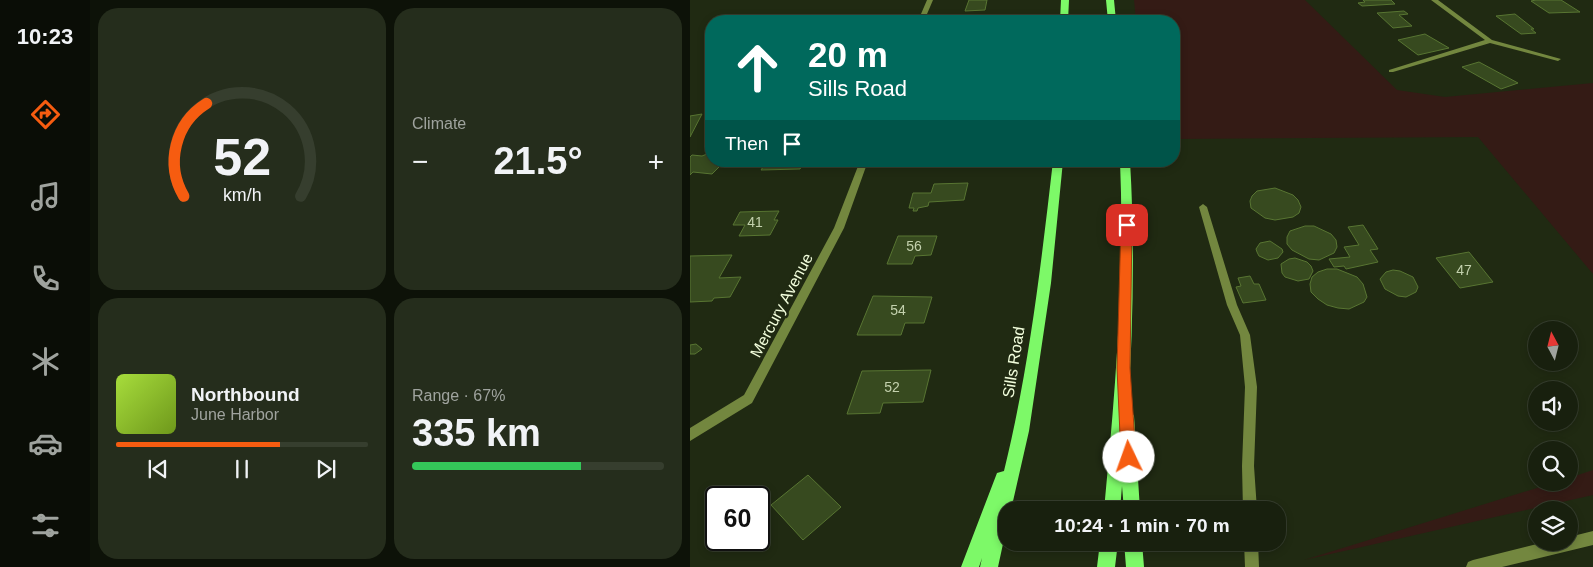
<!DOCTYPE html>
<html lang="en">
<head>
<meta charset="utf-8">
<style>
  body { margin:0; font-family:Helvetica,sans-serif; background:#252d1c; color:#f1f3f6; height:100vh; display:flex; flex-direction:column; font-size:19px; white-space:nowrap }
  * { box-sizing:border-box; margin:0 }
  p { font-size:16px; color:#9fa39e }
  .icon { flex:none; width:28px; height:28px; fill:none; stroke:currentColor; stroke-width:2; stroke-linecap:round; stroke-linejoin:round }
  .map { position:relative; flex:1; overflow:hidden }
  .sheet { display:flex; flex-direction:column; gap:8px; padding:8px; background:#0d1208; width:600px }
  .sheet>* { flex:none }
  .top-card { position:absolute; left:15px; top:15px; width:475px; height:152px; border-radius:20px; box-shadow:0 2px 8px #0003,0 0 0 1px #363e2e; background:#00695c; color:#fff; overflow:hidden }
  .needle { width:32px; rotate:353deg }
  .tools { position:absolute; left:838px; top:321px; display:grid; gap:10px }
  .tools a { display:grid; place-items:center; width:50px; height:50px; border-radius:50%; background:#18200e; box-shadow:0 2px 8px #0003,0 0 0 1px #363e2e; font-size:25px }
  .speed { position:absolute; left:15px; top:486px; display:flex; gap:10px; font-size:25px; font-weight:700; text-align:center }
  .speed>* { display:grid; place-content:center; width:65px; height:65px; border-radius:50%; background:#18200e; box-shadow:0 2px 8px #0003,0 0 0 1px #363e2e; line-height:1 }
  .speed .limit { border:2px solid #111; border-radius:8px; background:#fff; color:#111 }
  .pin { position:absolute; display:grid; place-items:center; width:42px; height:42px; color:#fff; margin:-21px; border-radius:10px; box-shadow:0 2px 8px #0006 }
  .me { position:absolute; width:55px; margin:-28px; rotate:357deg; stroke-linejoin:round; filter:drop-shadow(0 0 4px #0008) }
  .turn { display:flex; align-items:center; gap:18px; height:105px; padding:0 20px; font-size:22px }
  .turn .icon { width:65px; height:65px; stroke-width:2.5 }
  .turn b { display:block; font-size:35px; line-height:42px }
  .then { display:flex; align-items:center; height:48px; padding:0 20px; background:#0003; gap:10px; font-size:19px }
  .big { font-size:38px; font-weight:600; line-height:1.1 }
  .sheet .widget { flex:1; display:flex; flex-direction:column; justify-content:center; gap:8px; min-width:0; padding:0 18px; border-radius:20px; background:#252d1c }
  .sheet .dial { align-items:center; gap:0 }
  .dial svg { height:130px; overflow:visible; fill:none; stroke:#363e2e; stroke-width:7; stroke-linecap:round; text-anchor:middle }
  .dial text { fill:#f1f3f6; stroke:none }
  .song { display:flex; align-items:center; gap:15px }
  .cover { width:60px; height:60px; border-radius:8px; background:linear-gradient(135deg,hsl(80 70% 55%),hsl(80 70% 35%)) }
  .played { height:5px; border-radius:2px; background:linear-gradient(90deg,#f65c10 65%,#363e2e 65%) }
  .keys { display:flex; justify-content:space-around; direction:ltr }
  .heat { display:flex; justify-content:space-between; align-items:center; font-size:28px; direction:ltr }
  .charge { height:8px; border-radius:4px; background:linear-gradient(90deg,#34c759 67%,#363e2e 0) }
  .sheet .tiles { flex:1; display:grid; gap:8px; grid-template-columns:repeat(2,1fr) }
  .trip { position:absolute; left:308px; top:501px; width:288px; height:50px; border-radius:20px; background:#18200e; box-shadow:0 2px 8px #0003,0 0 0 1px #363e2e; font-weight:600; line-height:50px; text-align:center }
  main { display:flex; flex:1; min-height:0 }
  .tabs { display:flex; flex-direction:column; width:90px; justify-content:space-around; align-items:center; background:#0a0d06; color:#9fa39e }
  .tabs .icon { width:35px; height:35px }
  .tabs .on { color:#f65c10 }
  .tabs b { font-size:22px; color:#f1f3f6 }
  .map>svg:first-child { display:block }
  .green { fill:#341b15 }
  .building { fill:#374a1f; stroke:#587532 }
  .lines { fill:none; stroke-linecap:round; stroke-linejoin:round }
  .lane { fill:#73873f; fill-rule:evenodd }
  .street { fill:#73873f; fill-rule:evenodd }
  .primary { fill:#7df968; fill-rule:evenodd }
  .route { fill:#f65c10; stroke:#a03c0a }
  .labels { text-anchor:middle; stroke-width:5; stroke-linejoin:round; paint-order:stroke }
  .number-label { font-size:14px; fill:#c3d1ad }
  .street-label { font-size:16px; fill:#f2fedc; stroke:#202a12 }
</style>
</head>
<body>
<main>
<nav class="tabs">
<b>10:23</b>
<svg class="icon on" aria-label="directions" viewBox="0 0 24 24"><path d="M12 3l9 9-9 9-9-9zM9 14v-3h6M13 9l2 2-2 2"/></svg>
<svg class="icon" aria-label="music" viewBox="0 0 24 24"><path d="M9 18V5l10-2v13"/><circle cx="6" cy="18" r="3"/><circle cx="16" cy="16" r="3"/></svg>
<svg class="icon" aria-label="phone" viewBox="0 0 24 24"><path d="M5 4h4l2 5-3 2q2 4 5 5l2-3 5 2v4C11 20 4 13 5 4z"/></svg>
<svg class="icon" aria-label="climate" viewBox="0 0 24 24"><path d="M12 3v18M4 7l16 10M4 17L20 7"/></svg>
<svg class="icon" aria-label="car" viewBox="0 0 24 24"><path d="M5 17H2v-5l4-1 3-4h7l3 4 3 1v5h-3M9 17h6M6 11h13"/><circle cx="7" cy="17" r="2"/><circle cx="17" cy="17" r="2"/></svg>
<svg class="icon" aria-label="filters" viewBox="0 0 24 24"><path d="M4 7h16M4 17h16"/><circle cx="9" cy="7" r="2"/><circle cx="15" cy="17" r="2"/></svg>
</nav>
<section class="sheet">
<div class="tiles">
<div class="widget dial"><svg viewBox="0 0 100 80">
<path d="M14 69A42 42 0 1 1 86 69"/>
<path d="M14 69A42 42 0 0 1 28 12" stroke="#f65c10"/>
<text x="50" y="56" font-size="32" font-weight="700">52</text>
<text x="50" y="72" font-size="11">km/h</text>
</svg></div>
<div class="widget"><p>Climate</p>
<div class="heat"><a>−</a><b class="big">21.5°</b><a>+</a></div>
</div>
<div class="widget">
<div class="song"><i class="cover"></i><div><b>Northbound</b><p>June Harbor</p></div></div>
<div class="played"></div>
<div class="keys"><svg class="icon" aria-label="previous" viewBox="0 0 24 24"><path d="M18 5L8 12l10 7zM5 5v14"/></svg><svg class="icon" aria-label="pause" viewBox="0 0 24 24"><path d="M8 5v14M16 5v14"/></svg><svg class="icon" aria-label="next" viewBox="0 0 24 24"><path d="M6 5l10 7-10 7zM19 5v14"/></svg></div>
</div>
<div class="widget"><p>Range · 67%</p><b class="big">335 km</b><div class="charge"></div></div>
</div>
</section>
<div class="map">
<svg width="903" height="567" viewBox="0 0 903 567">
  <rect width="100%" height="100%" fill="#202a12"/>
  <path class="green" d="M444,0H615L707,90L755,97L903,83V274L788,137L484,139V21H446Z
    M903,470V495L614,560L863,483L879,482V478Z"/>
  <path class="building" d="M279,0H297L295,10L275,11Z
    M673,0H701L705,4L672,6L668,3L675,2Z
    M846,0H871L890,12L859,13L841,1Z
    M714,11L718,14L709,15L722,26L703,28L687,13Z
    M825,14L844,29H841L846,33L831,34L806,16Z
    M735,34L759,48L728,55L708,40Z
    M789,62L828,83L811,89L772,67Z
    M12,114L0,137V116Z
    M17,154H21V161H35L22,174L3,172L0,175V157L2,155L12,156Z
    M77,161H117L114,162L110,169L71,170Z
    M232,161H256V163L231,164Z
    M278,183L274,200L239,202L238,206L228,208L227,211H223L224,208H219L223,193H241L244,184Z
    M585,188L603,195L608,200L611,207L609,213L603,217L585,220L575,218L561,208L560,201L562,196L567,191Z
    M89,211L84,220H88L80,235L49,236L55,225H43L50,212Z
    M673,225L688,249L680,250L688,262L656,269L654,266L644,267L639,259L660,257L654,247L669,245L658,227Z
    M615,226H624L641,234L646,240L647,247L644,253L629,260L619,259L602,250L597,244V237L600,231Z
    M208,236H247L241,255L225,256L222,264H197Z
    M580,241L592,249L593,252L588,258L578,260L569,256L567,252L566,249L570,243Z
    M779,252L803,282L770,288L746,258Z
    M42,255L29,278L51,277L40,297L24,298L22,301L0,302V256Z
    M605,258L617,262L621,266L623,271L619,279L608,281L595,277L592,273L591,264L599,259Z
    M637,269H647L667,277L673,284L677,297L674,302L659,309L648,308L637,305L628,299L621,292L620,284L622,277L628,272Z
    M703,270L710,271L723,277L728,287L726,292L716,297L708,296L695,289L690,279L696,272Z
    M560,276L564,284H569L576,300L553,303L546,287L551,286L548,278Z
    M183,296L242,297L234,323H215L211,335H167Z
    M6,344L12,349L5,354H0V345Z
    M241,370L233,402L193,403L190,413L157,414L172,371Z
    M118,475L151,507L113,540L81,505Z"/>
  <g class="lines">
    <path class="lane" d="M513,204L517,207L547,305L560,335L567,387L564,466L567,510H553L552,466L555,387L550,335L537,305L509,207Z
      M554,542H568L569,567H555Z"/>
    <path class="street" d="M237,0H243L234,21H228Z
      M741,0H748L802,40L871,59L868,61L800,43L703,72H699V70L795,40Z
      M170,161H178L154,228L62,403L0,441V428L54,395L144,228Z
      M903,531V545L812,567H776L778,562L783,560L855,542H879V537Z"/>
    <path class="primary" d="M371,0H379L378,21H370Z
      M416,0H424L426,21H418Z
      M363,161H373L361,283L339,431L321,510H316V530L308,567H290L292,558L289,567H271L307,473L314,471C339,369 351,265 363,161Z
      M430,161H440C445,244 443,327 438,410L441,411L444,416L450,510H434L432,486L430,510H414C425,394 435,278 430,161Z
      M410,542H428L425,567H407Z
      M434,542H452L454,567H436Z"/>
  </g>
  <path class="route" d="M437,221L442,225L440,368L446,457L444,462L439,464L434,462L431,457L427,368L431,225Z"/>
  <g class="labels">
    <g class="number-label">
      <text x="65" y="227">41</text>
      <text x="224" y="251">56</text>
      <text x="774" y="275">47</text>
      <text x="208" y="315">54</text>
      <text x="202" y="392">52</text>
    </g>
    <g class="street-label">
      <text transform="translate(91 305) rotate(-62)" y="6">Mercury Avenue</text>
      <text transform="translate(323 362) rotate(-81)" y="6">Sills Road</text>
    </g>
  </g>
</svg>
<div class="tools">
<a><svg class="needle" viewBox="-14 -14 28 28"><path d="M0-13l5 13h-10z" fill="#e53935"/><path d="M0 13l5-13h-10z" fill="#9fa39e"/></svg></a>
<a><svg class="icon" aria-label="sound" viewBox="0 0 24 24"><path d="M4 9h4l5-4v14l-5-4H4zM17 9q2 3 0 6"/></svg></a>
<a><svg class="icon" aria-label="search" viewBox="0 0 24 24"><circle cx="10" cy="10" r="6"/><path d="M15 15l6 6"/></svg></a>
<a><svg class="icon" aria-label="layers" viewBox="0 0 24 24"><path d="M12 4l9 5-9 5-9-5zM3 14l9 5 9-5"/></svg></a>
</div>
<div class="speed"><div class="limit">60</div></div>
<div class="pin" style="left:437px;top:225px;background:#d93025"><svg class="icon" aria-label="arrive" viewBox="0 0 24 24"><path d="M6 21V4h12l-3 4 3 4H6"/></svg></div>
<svg class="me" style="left:439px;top:457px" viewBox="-20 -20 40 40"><circle r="19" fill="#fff"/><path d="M0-13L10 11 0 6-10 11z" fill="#f65c10"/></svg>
<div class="trip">10:24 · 1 min · 70 m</div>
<div class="top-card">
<div class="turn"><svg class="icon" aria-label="ahead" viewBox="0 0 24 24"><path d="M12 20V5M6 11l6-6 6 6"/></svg><div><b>20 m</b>Sills Road</div></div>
<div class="then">Then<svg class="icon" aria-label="arrive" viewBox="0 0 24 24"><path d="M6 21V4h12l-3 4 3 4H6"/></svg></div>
</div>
</div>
</main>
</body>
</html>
